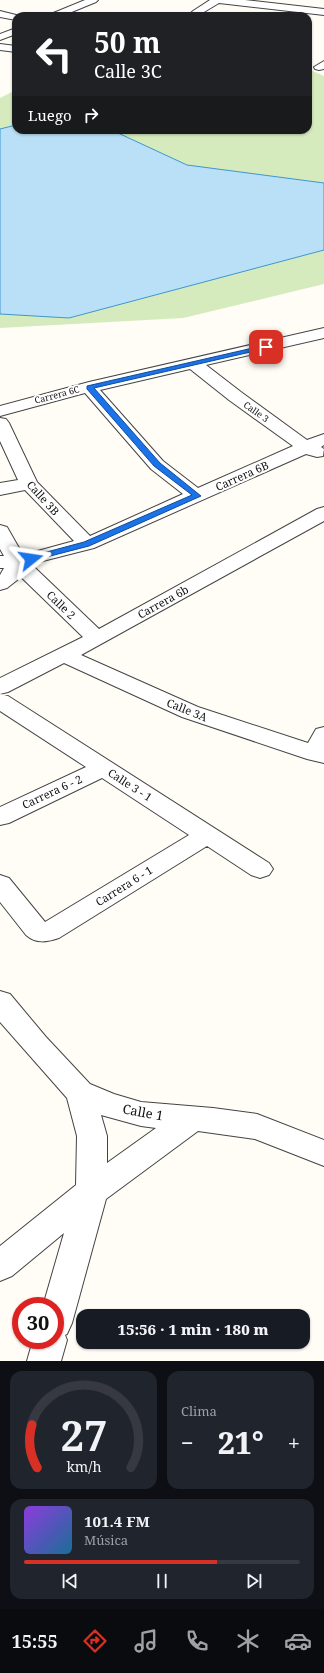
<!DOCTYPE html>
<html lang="es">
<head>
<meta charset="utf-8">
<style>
  body { margin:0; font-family:"Noto Serif",serif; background:#20242c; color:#f1f3f6; height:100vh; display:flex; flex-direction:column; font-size:15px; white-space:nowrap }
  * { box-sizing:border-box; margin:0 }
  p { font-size:13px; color:#9ea1a6 }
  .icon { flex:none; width:22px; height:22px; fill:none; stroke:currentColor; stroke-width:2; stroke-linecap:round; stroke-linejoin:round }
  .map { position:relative; height:1361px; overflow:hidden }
  .details { display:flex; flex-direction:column; gap:10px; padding:10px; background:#0d0f14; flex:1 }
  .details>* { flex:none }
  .hud { position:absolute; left:12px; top:12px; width:300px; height:122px; border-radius:12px; box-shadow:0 1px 3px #0004; background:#202124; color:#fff; overflow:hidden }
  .speed { position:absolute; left:12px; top:1297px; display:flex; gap:8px; font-size:20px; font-weight:700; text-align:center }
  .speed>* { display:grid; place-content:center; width:52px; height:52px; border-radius:50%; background:#171b24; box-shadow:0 1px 3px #0004; line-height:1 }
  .speed .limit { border:6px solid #d22; background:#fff; color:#111 }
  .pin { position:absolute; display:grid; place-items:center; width:34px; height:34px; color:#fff; margin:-17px; border-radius:8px; box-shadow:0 2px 6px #0006 }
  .me { position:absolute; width:44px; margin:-22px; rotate:75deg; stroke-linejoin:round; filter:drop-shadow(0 0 3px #0008) }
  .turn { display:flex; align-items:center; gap:14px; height:84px; padding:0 16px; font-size:18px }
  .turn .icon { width:52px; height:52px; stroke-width:2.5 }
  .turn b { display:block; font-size:28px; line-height:34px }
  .then { display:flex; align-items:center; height:38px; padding:0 16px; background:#0003; gap:8px; font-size:15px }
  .big { font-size:30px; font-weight:800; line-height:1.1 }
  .details .card { flex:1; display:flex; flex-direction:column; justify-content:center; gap:6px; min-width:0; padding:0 14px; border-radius:12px; background:#20242c }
  .details .dial { align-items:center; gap:0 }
  .dial svg { height:104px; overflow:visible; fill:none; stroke:#363941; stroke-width:7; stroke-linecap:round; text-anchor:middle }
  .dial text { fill:#f1f3f6; stroke:none }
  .song { display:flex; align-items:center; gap:12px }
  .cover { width:48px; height:48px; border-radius:6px; background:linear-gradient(135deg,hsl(270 70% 55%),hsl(200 70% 35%)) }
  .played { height:4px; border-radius:2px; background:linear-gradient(90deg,#d93025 70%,#363941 70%) }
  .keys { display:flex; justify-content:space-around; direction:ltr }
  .heat { display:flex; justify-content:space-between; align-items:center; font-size:22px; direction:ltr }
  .details .tiles { flex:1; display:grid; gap:10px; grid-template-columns:1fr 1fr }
  .card:last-child { grid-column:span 2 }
  .trip { position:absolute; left:76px; top:1309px; width:234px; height:40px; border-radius:12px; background:#171b24; box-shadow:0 1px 3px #0004; font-weight:800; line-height:40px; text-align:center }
  .dock { display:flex; height:64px; justify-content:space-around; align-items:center; background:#090b0e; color:#9ea1a6 }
  .dock .icon { width:28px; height:28px }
  .dock .current { color:#d93025 }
  .dock b { font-size:18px; color:#f1f3f6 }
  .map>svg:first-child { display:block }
  .green { fill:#d5ebbd }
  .water { fill:#b9e0f7; stroke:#3f96cf }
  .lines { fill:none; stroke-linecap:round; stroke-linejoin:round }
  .minor-casing { stroke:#444; stroke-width:2 }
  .minor { fill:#fff; fill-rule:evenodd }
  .route { fill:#1a73e8; stroke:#114b97 }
  .labels { text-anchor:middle; stroke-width:4; stroke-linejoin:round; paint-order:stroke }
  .far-street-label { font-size:9px; fill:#111; stroke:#fff }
  .street-label { font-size:11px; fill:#111; stroke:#fff }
  .near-street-label { font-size:13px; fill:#111; stroke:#fff }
</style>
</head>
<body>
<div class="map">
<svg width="324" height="1361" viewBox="0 0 324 1361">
  <rect width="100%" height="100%" fill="#fffdf5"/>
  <path class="green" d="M308,69L324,76V284L183,318L0,328V98L16,90V130H308Z"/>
  <path class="water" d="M16,125V130H100L118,133L187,165L324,183V250L69,318L0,314V129Z"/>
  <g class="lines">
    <g class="minor-casing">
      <path id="minor" d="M85,0H98L96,2L62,16H49L51,14Z
        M210,0H245L324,9V15L219,3L199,15H193L191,13L193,11Z
        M0,11L20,16H16V20L0,17Z
        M16,28V34L0,40V34Z
        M0,44L16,46V52L0,50Z
        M324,61V69L319,70L315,69L314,67Z
        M324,328V338L206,365L241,392L307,440L324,434V445L321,447L324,449L323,456L317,457L306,454L94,548L31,564L99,629L317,509L324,507V521L81,655L198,707L308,743L316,729L324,727V763L307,759L182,717L64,663L8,692L0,694V678L83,637L21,577L7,588L0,590V575L4,568H0V556H4L0,549V525L7,527L23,555L74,541L25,490L0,495V483L18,480L0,441V418L6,419L9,423L37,482L90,536L183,494L151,469L85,393L0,416V406L89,382ZM190,369L229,400L293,446L198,488L163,461L100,390Z
        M0,694L8,696L269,863L273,869L269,875L260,878L251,875L207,846L59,938C47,942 36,944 26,935L0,902V875L9,878L45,922L189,835L102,778L9,823L0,825V807L86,767L0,711Z
        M0,991L10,994L46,1037L90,1084L114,1094L141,1102L213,1108L257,1114L324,1140V1166L255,1139L198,1131L106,1199L72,1323L67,1334L65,1335L67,1340L61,1361H27L33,1340H55V1306H43L64,1233L12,1276L0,1281V1246L76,1185L77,1136L67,1098L0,1022ZM101,1115L141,1126L156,1128L107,1163V1136Z"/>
    </g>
    <use href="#minor" class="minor"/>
  </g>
  <path class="route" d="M266,345L269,347L268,348L94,388L160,463L201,496L89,546L31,561H28V557L84,542L192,495L154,466L87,389V386Z"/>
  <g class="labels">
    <g class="far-street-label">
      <text transform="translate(57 395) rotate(-15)" y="3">Carrera 6C</text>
      <text transform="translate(256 412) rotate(35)" y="3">Calle 3</text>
    </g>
    <g class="street-label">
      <text transform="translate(242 476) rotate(-24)" y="4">Carrera 6B</text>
      <text transform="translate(43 498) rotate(48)" y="4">Calle 3B</text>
      <text transform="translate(163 602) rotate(-29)" y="4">Carrera 6b</text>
      <text transform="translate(61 605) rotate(44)" y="4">Calle 2</text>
      <text transform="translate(187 710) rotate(22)" y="4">Calle 3A</text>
      <text transform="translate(130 785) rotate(33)" y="4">Calle 3 - 1</text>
      <text transform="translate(52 792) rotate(-25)" y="4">Carrera 6 - 2</text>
      <text transform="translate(124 886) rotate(-32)" y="4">Carrera 6 - 1</text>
    </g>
    <g class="near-street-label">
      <text transform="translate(143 1112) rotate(10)" y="5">Calle 1</text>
    </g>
  </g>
</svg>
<div class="speed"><div class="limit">30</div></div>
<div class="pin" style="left:266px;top:347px;background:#d93025"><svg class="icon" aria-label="arrive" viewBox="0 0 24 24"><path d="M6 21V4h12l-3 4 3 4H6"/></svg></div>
<svg class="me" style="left:31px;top:559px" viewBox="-20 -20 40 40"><path d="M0-17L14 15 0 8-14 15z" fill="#1a73e8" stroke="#fff" stroke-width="4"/></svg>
<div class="trip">15:56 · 1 min · 180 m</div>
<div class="hud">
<div class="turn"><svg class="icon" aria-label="left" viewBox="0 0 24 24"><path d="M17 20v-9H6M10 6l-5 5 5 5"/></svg><div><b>50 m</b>Calle 3C</div></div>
<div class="then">Luego<svg class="icon" aria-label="right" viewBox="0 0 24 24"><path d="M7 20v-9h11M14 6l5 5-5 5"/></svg></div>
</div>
</div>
<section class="details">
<div class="tiles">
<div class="card dial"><svg viewBox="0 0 100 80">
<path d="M14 69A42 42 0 1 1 86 69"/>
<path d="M14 69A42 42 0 0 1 10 36" stroke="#d93025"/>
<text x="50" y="56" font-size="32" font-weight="700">27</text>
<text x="50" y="72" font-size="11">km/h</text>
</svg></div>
<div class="card"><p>Clima</p>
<div class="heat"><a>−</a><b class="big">21°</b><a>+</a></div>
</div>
<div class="card">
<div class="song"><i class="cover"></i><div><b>101.4 FM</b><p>Música</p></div></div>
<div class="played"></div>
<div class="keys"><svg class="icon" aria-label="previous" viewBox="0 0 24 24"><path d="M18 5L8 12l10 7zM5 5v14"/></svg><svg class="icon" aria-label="pause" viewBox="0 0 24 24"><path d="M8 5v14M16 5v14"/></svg><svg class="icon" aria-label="next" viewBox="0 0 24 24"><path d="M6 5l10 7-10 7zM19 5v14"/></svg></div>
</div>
</div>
</section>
<nav class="dock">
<b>15:55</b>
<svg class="icon current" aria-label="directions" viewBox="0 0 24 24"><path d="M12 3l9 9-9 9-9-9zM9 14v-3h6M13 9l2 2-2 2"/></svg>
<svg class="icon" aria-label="music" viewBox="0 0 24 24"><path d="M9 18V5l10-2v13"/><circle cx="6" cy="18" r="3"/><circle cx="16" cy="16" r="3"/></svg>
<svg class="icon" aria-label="phone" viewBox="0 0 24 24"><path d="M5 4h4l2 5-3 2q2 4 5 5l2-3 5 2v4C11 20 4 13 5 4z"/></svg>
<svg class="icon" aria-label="climate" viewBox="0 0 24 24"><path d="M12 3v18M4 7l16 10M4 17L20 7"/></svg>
<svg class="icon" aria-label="car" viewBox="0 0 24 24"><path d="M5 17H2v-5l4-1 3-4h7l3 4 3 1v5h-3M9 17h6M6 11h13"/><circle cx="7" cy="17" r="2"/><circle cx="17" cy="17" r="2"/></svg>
</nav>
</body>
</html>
